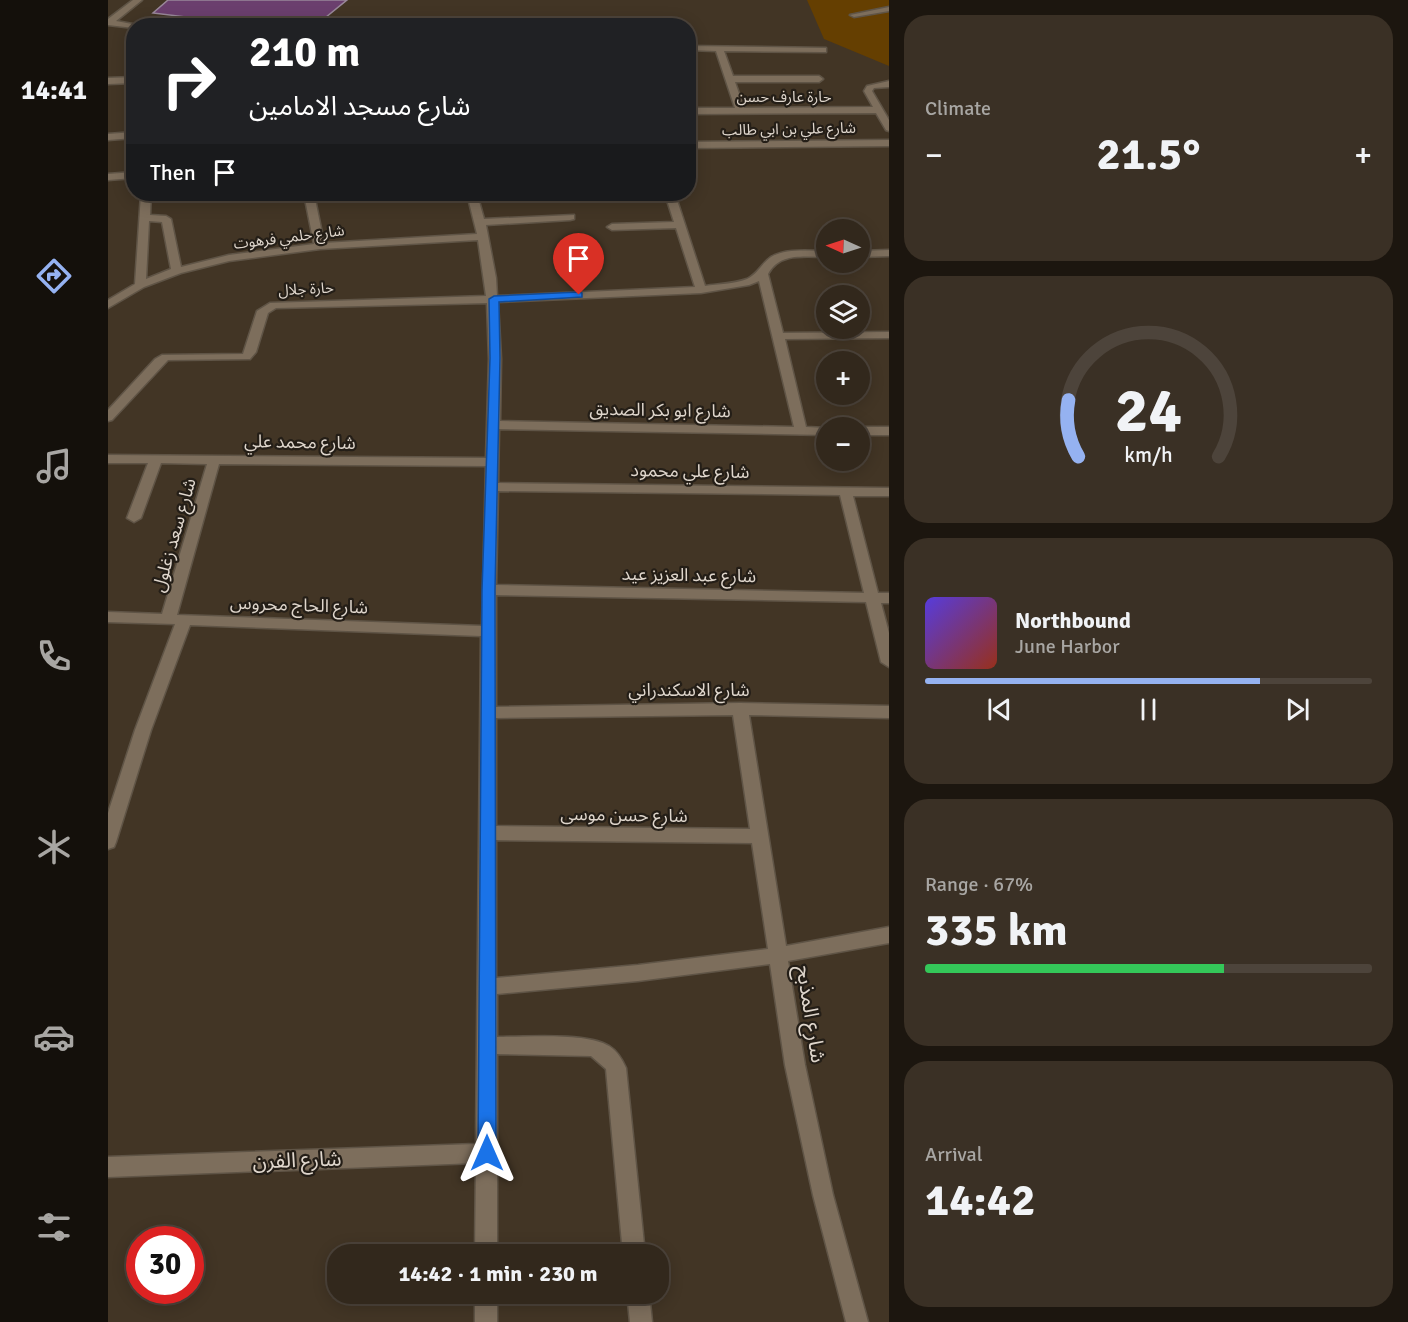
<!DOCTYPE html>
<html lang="en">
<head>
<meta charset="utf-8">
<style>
  body { margin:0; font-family:Signika,"Noto Sans Arabic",sans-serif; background:#3a3025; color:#f1f3f6; height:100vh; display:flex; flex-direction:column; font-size:22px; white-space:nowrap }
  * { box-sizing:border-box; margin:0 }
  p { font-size:20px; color:#a8a6a3 }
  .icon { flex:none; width:33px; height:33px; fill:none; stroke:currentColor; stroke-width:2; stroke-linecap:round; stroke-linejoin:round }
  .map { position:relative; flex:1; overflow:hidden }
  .details { display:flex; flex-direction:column; gap:15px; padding:15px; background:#1c160f; width:519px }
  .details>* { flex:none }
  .top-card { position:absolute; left:18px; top:18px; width:570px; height:183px; border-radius:24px; box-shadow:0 3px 15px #0003,0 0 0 2px #4d443b; background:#202124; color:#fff; overflow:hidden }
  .needle { width:39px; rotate:273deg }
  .fabs { position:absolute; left:708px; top:219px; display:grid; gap:12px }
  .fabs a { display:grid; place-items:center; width:54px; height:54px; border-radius:50%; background:#32281c; box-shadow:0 3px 15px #0003,0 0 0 2px #4d443b; font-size:30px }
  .speed { position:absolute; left:18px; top:1226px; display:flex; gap:12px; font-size:30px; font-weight:700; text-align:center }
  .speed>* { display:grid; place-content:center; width:78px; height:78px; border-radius:50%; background:#32281c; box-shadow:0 3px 15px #0003,0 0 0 2px #4d443b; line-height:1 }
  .speed .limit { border:9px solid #d22; background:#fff; color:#111 }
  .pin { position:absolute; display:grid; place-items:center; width:51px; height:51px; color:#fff; margin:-62px -26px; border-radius:50% 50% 50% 0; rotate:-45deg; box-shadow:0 0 6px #0007 }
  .pin .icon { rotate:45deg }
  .me { position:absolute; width:66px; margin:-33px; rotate:0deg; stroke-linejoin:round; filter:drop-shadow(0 0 4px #0008) }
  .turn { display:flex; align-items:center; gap:21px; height:126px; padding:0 24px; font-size:27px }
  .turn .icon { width:78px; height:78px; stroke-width:2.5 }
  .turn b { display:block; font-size:42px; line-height:51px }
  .then { display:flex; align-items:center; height:57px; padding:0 24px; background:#0003; gap:12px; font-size:22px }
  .big { font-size:45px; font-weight:700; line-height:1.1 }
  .details .tile { flex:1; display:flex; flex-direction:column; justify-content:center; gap:9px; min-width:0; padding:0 21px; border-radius:24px; background:#3a3025 }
  .details .dial { align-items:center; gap:0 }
  .dial svg { height:156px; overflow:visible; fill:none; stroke:#4d443b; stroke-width:7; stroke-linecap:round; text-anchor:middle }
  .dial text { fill:#f1f3f6; stroke:none }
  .song { display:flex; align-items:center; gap:18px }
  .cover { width:72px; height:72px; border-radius:9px; background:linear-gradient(135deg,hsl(250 70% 55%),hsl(10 70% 35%)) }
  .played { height:6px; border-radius:3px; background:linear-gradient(90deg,#95b2f1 75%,#4d443b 75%) }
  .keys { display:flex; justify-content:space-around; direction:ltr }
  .heat { display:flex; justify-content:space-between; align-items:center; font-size:33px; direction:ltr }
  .charge { height:9px; border-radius:4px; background:linear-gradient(90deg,#34c759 67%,#4d443b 0) }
  .trip { position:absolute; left:219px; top:1244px; width:342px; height:60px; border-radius:24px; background:#32281c; box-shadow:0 3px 15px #0003,0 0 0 2px #4d443b; font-weight:700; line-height:60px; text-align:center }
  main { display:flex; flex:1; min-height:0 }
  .tab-bar { display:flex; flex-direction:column; width:108px; justify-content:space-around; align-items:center; background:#14100b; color:#a8a6a3 }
  .tab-bar .icon { width:42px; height:42px }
  .tab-bar .selected { color:#95b2f1 }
  .tab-bar b { font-size:27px; color:#f1f3f6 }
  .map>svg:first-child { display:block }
  .green { fill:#653f01 }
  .building { fill:#6b3f6e; stroke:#99889a; stroke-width:1.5 }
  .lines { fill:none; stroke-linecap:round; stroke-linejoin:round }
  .minor-casing { stroke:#5f5446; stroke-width:3 }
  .minor { fill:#7d6e5c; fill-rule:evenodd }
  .route { fill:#1a73e8; stroke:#114b97; stroke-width:1.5 }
  .labels { text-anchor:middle; stroke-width:4.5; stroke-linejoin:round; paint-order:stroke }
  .far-street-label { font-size:15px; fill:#dfd6cc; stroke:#241e17 }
  .street-label { font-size:18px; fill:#dfd6cc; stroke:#241e17 }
  .near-street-label { font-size:21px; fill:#dfd6cc; stroke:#241e17 }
</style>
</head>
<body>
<main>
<nav class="tab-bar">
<b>14:41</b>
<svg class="icon selected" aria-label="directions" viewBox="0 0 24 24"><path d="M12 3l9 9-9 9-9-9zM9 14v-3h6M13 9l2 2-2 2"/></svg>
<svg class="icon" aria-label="music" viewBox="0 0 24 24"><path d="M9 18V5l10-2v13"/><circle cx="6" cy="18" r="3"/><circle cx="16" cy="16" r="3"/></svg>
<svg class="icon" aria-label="phone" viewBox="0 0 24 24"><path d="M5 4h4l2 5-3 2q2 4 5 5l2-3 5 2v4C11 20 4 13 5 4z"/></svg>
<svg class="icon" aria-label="climate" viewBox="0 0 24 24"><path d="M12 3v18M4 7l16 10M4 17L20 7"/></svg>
<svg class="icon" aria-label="car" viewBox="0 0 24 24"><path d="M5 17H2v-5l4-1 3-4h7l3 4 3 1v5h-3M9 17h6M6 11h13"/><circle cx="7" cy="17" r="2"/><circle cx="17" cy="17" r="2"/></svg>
<svg class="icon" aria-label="filters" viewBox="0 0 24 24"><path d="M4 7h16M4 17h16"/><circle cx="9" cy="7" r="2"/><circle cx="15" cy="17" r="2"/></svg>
</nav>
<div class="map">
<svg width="781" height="1322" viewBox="0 0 781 1322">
  <rect width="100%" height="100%" fill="#423525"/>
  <path class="green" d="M699,0H781V66L716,39Z"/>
  <path class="building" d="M60,0H239L207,26H152L45,13Z"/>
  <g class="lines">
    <g class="minor-casing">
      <path id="minor" d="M25,0H34L8,21L35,26H26V28L0,25V19Z
        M781,7V11L746,17L742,15Z
        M580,46L718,48V52H715L616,51L625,76H711L715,79L711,82H627L636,108L765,107L756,91L759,86L781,81V87L766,88L764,91L781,120V131L778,130L768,113L580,114V108H627L608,51L580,50Z
        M26,77V83L0,84V78Z
        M26,132V138L0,140V134Z
        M781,140V146L580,148V142Z
        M26,172V178L0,180V174Z
        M33,194H43L42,215L58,216L63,219L73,267L121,255L206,244L196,194H206L216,243L369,234L359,194H369L376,219L466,215V219L462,220L378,225L388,278L389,296L587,287L568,228L504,230L499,227L504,224L566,222L557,194H567L597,286C610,284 626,284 639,279C650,274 653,264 663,257C678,248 701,251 718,251V257C697,257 672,252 660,274L675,333L781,332V338L677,339L698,427L719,428L718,435L391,429L390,483L781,488V496H745L770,593H781V603H773L781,633V667L773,662L758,602L388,595V707L632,703L781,706V718L641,715L678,946L781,927V943L680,961L697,1065L725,1195L760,1322H738L705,1195L677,1065L662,964L530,981L389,994V1037C416,1037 479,1032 501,1046C509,1051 514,1059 518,1068L537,1254H515L498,1069L483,1056L389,1054V1254H367L368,1163L0,1177V1157L368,1144L373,636L82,625L43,730L8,842L6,847L0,849V813L27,730L67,624L0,622V612L54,614L99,464L53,463L33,518L26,522L19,518L40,463H0V455L378,458L381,359L379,303L168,308L160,313L148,352L142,359L60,360L4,420L0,421V410L47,359L54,355L135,354L149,311L162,303L378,296L370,240L212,249L121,261L73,273L36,287L0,308V300L27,284ZM41,221L54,222L63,269L38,279ZM651,281L686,427L392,421L393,359L390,302L593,293L641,285ZM111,464L378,466L374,626L69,615ZM390,491L732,495L756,593L388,585ZM625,715L642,829L388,826V718ZM388,840L644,843L660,949L530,965L388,978Z
        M781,250V256L752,257V251Z
        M752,427H781V435H752Z
        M367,1293H389V1322H367Z
        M519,1293H541L544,1322H522Z"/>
    </g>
    <use href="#minor" class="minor"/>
  </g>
  <path class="route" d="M471,292L474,293V297L391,302L392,358L387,590L388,1153L386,1159L379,1162L372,1159L370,1153L374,590L382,358L381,299L386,296Z"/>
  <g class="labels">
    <g class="far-street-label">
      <text x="676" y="102">حارة عارف حسن</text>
      <text transform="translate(681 129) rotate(-1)" y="5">شارع علي بن ابي طالب</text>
      <text transform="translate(181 237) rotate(-7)" y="5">شارع حلمي فرهوت</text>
      <text transform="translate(198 289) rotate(-3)" y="5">حارة جلال</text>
    </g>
    <g class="street-label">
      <text transform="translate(552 410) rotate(1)" y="6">شارع ابو بكر الصديق</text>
      <text transform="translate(192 442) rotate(1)" y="6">شارع محمد علي</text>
      <text transform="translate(582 471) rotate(1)" y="6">شارع علي محمود</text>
      <text transform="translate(66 535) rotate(-74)" y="6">شارع سعد زغلول</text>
      <text transform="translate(581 575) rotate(1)" y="6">شارع عبد العزيز عيد</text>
      <text transform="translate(191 605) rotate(2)" y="6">شارع الحاج محروس</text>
      <text x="581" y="696">شارع الاسكندراني</text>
      <text transform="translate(516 815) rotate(1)" y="6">شارع حسن موسى</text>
    </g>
    <g class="near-street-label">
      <text transform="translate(703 1014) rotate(81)" y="7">شارع المذبح</text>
      <text transform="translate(189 1160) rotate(-2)" y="7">شارع الفرن</text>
    </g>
  </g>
</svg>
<div class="fabs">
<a><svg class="needle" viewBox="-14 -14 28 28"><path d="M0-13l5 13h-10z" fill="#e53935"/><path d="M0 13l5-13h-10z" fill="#a8a6a3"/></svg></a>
<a><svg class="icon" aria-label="layers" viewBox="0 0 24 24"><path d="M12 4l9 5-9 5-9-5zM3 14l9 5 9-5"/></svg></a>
<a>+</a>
<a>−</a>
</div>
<div class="speed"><div class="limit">30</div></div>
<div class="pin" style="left:471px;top:295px;background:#d93025"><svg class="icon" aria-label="arrive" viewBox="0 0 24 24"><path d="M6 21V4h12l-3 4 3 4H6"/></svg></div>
<svg class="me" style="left:379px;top:1153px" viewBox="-20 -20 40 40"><path d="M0-17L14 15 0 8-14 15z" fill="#1a73e8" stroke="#fff" stroke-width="4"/></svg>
<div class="trip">14:42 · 1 min · 230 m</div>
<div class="top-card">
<div class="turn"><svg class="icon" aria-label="right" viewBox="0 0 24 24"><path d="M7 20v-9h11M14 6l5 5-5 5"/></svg><div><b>210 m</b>شارع مسجد الامامين</div></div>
<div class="then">Then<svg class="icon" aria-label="arrive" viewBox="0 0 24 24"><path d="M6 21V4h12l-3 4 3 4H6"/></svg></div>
</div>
</div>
<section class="details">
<div class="tile"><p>Climate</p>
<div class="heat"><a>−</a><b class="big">21.5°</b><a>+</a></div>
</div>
<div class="tile dial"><svg viewBox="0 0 100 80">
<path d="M14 69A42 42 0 1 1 86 69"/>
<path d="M14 69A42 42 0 0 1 9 40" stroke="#95b2f1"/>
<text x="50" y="56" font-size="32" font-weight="700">24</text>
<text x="50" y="72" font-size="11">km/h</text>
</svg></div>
<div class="tile">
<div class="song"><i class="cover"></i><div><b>Northbound</b><p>June Harbor</p></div></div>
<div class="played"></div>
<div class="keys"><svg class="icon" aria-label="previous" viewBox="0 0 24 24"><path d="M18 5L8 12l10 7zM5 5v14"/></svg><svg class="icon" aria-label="pause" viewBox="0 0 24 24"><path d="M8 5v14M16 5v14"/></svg><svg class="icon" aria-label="next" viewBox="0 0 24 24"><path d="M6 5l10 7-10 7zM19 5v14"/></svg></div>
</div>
<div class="tile"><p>Range · 67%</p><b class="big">335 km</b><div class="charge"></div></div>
<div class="tile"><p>Arrival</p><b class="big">14:42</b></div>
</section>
</main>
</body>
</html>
